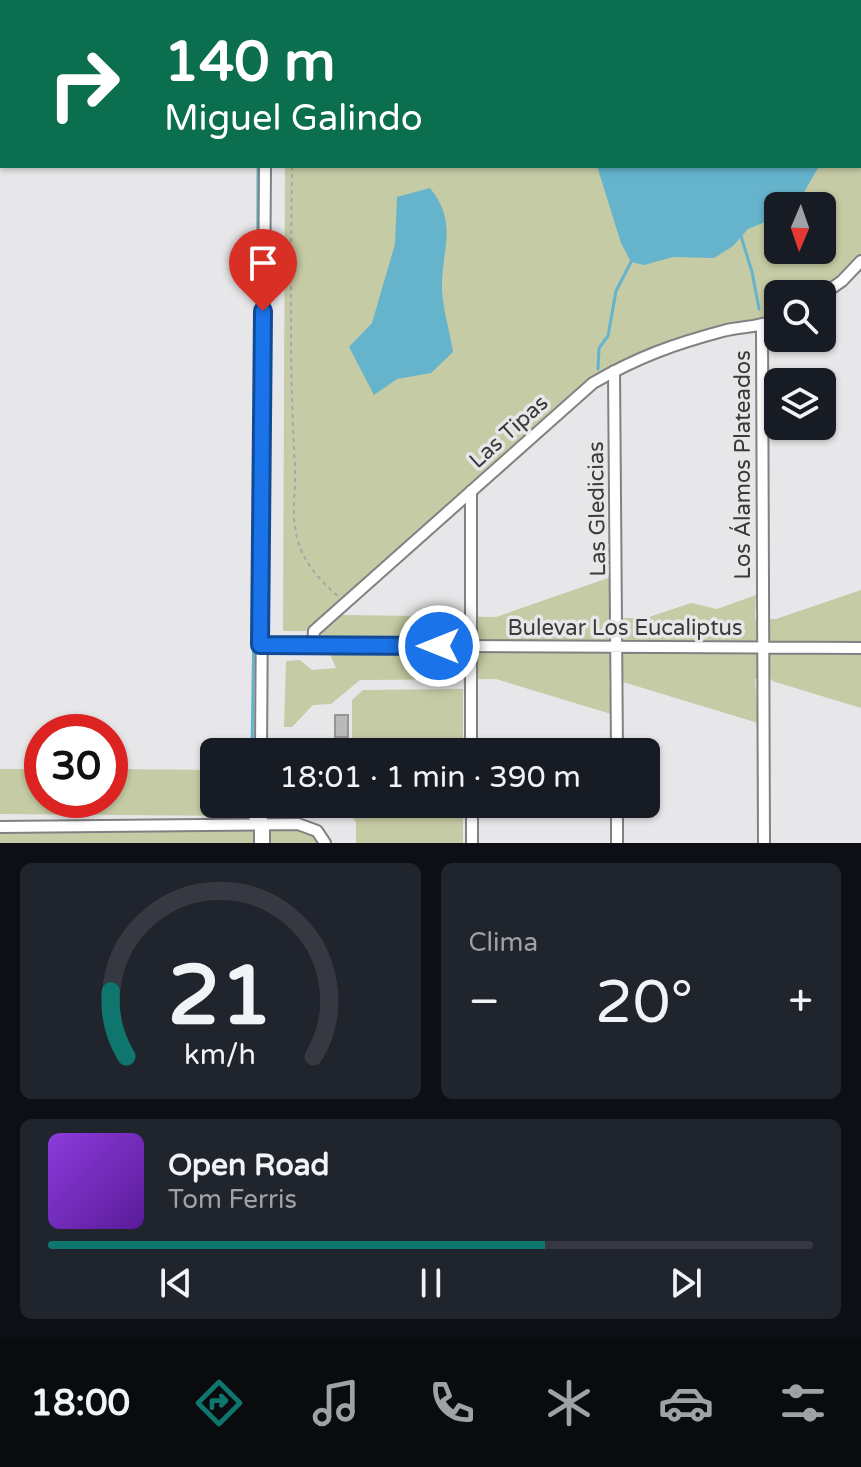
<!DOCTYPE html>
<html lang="es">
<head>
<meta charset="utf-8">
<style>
  body { margin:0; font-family:"Varela Round",sans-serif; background:#20242c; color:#f1f3f6; height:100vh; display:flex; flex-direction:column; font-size:30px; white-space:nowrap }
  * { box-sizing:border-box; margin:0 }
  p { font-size:26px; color:#9ea1a6 }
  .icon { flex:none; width:44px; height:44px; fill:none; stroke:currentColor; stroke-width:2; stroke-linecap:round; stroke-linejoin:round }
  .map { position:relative; height:843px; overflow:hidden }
  .sheet { display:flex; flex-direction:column; gap:20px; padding:20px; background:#0d0f14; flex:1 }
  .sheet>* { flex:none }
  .guide { position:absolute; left:0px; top:0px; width:862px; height:168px; box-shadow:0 2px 6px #0004; background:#0b6e4f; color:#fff; overflow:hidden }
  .needle { width:52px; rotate:182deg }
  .tools { position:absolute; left:764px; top:192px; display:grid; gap:16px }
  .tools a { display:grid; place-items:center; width:72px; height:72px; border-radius:12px; background:#171b24; box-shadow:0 2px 6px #0004; font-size:40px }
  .speed { position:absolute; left:24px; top:714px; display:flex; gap:16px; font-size:40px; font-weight:700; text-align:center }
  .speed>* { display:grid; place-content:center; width:104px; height:104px; border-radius:50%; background:#171b24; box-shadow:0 2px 6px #0004; line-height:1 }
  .speed .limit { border:12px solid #d22; background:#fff; color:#111 }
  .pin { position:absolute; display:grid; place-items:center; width:68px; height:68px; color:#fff; margin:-82px -34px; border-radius:50% 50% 50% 0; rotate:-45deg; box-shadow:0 0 8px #0007 }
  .pin .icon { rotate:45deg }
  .me { position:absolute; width:88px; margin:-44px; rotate:270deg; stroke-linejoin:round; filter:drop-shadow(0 0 6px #0008) }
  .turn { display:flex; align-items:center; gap:28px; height:168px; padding:0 32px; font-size:36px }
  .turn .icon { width:104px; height:104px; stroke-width:2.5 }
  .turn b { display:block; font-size:56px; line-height:68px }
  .big { font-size:60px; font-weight:600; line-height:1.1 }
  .sheet .tile { flex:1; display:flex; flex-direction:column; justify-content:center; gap:12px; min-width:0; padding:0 28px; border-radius:12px; background:#20242c }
  .sheet .dial { align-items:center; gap:0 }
  .dial svg { height:208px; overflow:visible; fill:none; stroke:#363941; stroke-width:7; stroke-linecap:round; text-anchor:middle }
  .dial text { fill:#f1f3f6; stroke:none }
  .song { display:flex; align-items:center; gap:24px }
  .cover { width:96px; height:96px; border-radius:12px; background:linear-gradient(135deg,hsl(270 70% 55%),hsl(270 70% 35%)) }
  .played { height:8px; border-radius:4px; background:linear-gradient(90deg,#0f766e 65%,#363941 65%) }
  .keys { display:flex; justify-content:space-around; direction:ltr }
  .heat { display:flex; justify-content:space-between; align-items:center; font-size:44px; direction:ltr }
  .sheet .tiles { flex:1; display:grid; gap:20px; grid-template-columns:1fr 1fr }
  .tile:last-child { grid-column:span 2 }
  .trip { position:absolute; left:200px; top:738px; width:460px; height:80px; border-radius:12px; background:#171b24; box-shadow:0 2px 6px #0004; font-weight:600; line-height:80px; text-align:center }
  .tabs { display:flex; height:128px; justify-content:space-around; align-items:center; background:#090b0e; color:#9ea1a6 }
  .tabs .icon { width:56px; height:56px }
  .tabs .selected { color:#0f766e }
  .tabs b { font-size:36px; color:#f1f3f6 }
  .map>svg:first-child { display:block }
  .green { fill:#c5cba4; fill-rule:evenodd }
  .water { fill:#66b3cc }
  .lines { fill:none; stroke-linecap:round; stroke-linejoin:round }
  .stream { stroke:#66b3cc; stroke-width:3 }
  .building { fill:#bab8b8; stroke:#979595; stroke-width:2 }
  .minor-casing { stroke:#818183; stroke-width:14 }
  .major-casing { stroke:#818183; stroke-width:18 }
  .path { stroke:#a6a6a7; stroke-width:2; stroke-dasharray:4 4; stroke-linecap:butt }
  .minor { stroke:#fff; stroke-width:10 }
  .major { stroke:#fff; stroke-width:14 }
  .route-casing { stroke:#114b97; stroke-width:20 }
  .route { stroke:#1a73e8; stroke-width:14 }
  .labels { text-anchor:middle; stroke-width:7; stroke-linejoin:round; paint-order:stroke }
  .street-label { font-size:22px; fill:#3a3a3b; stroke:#e7e7e9 }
</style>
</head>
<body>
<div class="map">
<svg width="861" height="843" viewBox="0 0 861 843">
  <rect width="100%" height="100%" fill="#e7e7e9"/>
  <path class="green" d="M286,0H861V261L822,294H778V319L729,330L614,371L314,631H283L285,166H860V2ZM778,206H822V250H778Z
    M611,577L609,618H646L691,603L717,609L756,595L755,619H776L861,590V708L772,681L771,679H755L758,723L623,682V679H609L611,714L496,679L360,680L331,704L313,705L292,727H284L286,661L300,660L312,670L336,668L321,633L342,615L496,617Z
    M463,689V752H352V700L363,690Z
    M0,769H42V800H110V769L214,770V804L244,805L238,816L0,814Z
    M335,804H463V843H356V822L342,806Z
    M298,824L325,843H0V827Z"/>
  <path class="water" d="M691,0H861V71L860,73V2Z
    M597,166H819L798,203L794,206H778V217L748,229L733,246L714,258L673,257L644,265L631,262L621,243Z
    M430,188C459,224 441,249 442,290C443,310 450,332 453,352L431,373L397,379L374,395L349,347L372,323L395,244L397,197Z"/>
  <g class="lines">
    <path class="stream" d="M741,236L752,272L759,309
      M598,369L599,348L608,336L616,291L631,262
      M257,477L258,166
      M252,752L256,489"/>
  </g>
  <path class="building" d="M335,715H348V737H335Z"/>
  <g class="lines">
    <g class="minor-casing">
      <path id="minor" d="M266,2L267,0
        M822,295L842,281L861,261
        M762,327L764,843
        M614,371L617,752
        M260,645L861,648
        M313,645L314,631L593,383C638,357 674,344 723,331C742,326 759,328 778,319
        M261,752L265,166
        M471,752V491
        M251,804L249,811L262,824
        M261,804L262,824
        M472,804V843
        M0,827L298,824L317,831L325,843
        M617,843V804"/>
    </g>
    <g class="major-casing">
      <path id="major" d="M262,843V824"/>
    </g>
    <path class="path" d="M320,0V2
      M292,166C291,266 289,366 295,466C296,486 292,508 295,527C299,558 316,577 339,597"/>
    <use href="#minor" class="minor"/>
    <use href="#major" class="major"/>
  </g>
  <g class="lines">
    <g class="route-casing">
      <path id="route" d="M263,311L260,645L439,646"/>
    </g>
    <use href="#route" class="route"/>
  </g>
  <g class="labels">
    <g class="street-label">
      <text transform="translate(508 431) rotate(-42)" y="8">Las Tipas</text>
      <text transform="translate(742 465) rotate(-90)" y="8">Los Álamos Plateados</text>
      <text transform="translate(596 509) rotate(-91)" y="8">Las Gledicias</text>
      <text x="625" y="635">Bulevar Los Eucaliptus</text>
    </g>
  </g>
</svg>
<div class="tools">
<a><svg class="needle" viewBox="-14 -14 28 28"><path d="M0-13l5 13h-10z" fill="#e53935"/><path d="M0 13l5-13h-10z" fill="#9ea1a6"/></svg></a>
<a><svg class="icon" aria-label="search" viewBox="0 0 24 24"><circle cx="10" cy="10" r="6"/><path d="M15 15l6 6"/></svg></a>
<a><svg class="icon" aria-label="layers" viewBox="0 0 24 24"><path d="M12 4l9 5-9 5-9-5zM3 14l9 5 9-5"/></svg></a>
</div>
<div class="speed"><div class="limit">30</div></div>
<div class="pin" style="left:263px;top:311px;background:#d93025"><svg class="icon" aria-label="arrive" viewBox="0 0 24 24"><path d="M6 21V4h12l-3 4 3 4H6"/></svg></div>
<svg class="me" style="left:439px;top:646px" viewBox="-20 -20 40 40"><circle r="17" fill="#1a73e8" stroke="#fff" stroke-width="3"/><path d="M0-11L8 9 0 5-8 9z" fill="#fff"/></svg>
<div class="trip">18:01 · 1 min · 390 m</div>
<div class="guide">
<div class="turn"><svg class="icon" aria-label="right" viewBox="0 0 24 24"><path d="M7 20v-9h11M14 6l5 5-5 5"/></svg><div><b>140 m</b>Miguel Galindo</div></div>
</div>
</div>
<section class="sheet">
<div class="tiles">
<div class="tile dial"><svg viewBox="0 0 100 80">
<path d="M14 69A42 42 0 1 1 86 69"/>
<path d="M14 69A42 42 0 0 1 8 44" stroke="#0f766e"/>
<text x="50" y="56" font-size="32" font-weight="700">21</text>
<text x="50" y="72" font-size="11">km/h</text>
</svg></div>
<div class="tile"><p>Clima</p>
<div class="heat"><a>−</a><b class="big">20°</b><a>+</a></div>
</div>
<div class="tile">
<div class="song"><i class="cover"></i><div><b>Open Road</b><p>Tom Ferris</p></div></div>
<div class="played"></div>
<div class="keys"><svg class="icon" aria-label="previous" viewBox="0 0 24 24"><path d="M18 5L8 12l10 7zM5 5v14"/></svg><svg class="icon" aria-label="pause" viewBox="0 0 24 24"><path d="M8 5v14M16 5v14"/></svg><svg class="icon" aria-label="next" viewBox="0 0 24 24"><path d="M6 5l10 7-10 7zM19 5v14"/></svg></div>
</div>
</div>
</section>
<nav class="tabs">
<b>18:00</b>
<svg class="icon selected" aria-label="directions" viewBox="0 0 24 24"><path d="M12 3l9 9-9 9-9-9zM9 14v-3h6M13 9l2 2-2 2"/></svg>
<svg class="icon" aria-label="music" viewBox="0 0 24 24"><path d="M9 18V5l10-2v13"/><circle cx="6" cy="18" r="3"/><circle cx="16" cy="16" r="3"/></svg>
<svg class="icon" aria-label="phone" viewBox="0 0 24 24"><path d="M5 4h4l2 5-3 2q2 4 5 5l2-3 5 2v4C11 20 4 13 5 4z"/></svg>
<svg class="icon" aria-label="climate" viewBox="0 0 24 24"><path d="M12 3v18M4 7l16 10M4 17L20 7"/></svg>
<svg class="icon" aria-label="car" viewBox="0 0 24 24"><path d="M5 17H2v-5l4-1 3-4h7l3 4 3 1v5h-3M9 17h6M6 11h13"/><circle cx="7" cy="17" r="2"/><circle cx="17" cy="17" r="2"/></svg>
<svg class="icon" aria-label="filters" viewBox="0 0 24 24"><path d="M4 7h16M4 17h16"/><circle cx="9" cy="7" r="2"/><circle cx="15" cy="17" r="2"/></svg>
</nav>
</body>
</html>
